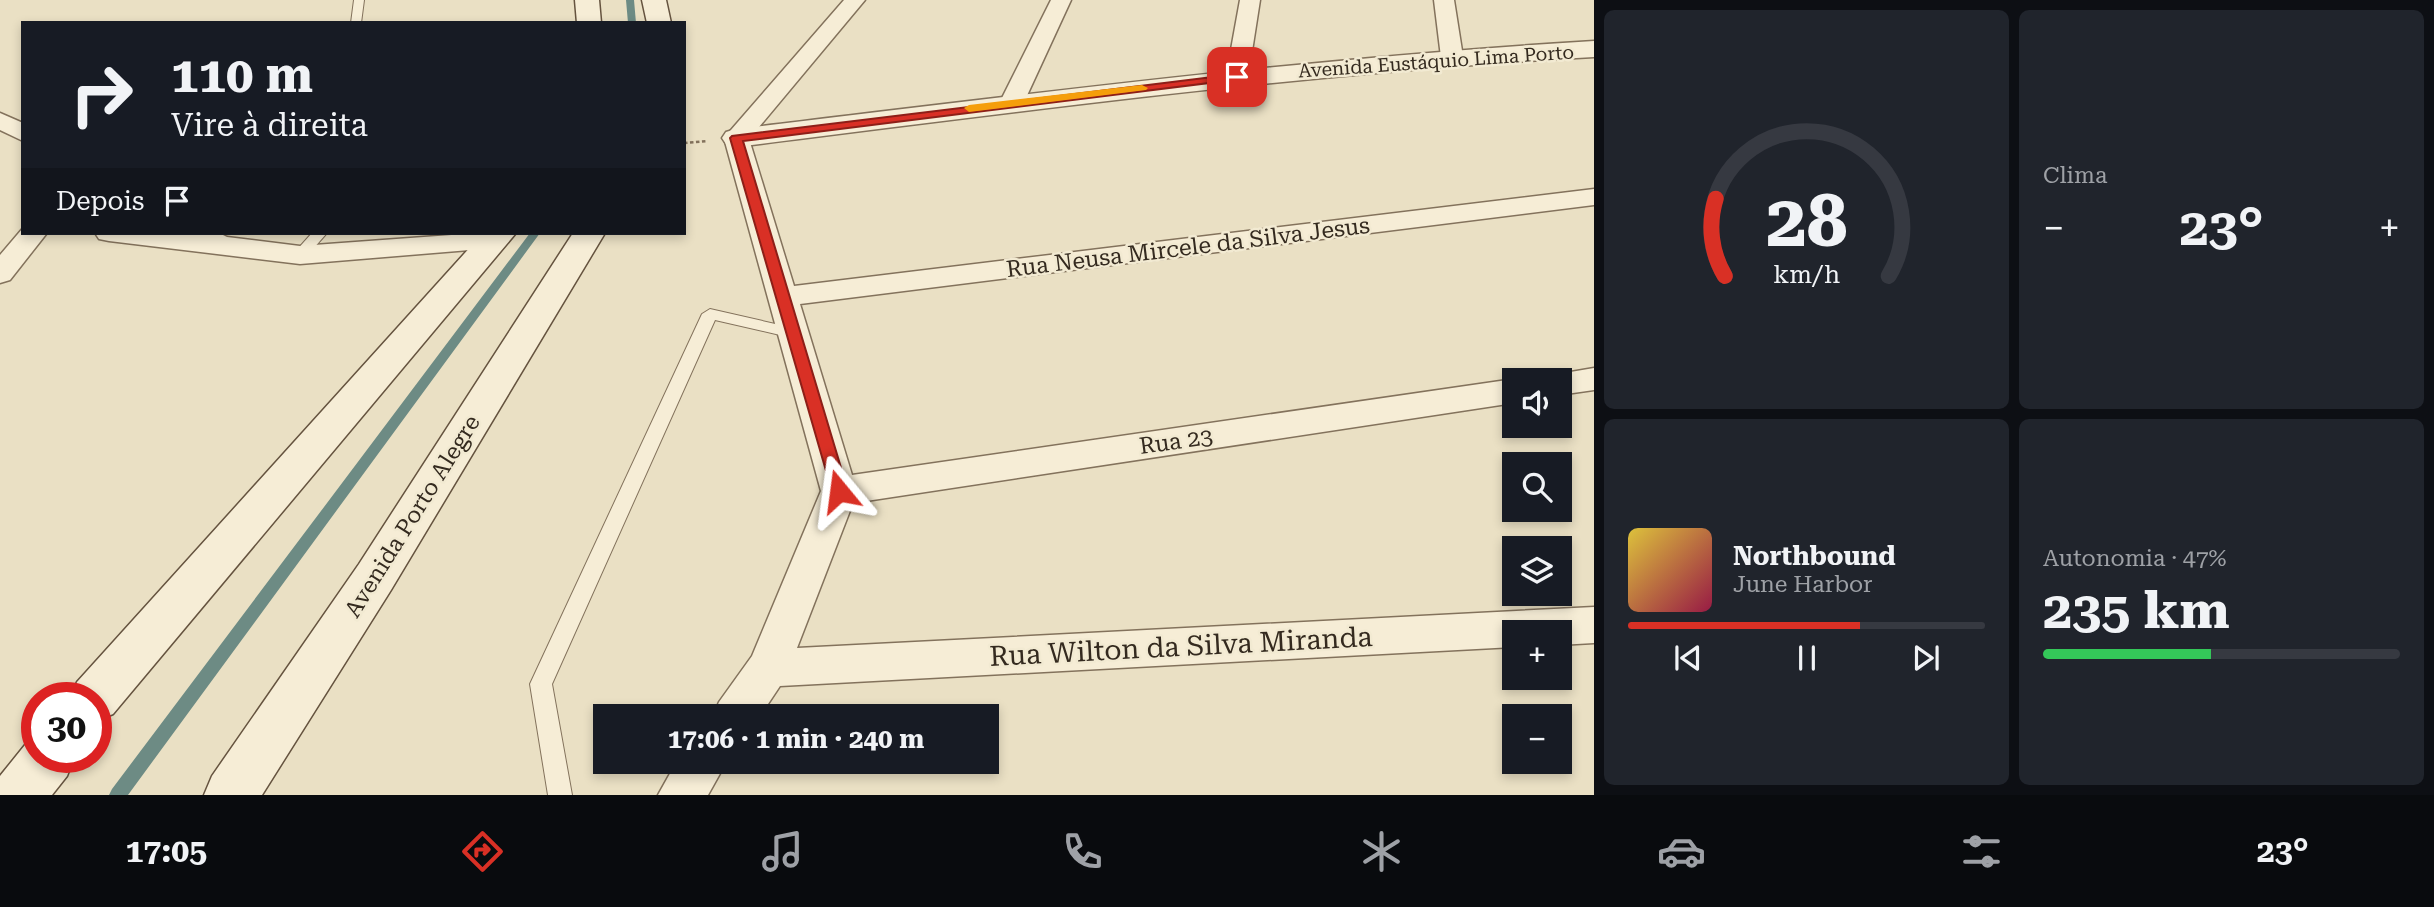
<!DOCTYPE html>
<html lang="pt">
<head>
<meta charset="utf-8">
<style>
  body { margin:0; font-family:"Roboto Serif",serif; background:#20242c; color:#f1f3f6; height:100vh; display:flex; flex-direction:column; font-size:26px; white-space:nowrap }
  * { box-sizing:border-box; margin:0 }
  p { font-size:23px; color:#9ea1a6 }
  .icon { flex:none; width:38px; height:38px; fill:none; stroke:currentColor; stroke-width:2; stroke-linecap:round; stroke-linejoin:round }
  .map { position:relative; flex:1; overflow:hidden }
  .drawer { display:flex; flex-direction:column; gap:10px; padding:10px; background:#0d0f14; width:840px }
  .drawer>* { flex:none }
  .banner { position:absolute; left:21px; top:21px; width:665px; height:214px; border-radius:0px; box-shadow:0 4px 10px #0003; background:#171b24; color:#f1f3f6; overflow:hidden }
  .tools { position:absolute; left:1502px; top:368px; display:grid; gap:14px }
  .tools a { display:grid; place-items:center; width:70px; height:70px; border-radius:0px; background:#171b24; box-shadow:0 4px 10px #0003; font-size:35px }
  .speed { position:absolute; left:21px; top:682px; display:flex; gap:14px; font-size:35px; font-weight:700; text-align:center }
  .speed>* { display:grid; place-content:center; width:91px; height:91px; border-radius:50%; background:#171b24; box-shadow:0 4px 10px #0003; line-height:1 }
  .speed .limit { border:10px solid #d22; background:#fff; color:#111 }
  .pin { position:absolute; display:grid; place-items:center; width:60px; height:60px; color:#fff; margin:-30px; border-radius:14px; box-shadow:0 4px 10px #0006 }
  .me { position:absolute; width:77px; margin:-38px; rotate:344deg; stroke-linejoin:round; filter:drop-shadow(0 0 5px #0008) }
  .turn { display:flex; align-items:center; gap:24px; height:147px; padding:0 35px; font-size:32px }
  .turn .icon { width:91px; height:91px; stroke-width:2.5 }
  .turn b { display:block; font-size:49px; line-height:60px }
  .then { display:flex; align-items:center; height:66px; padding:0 35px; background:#0003; gap:14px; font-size:26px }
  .big { font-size:52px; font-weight:700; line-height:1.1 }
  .drawer .card { flex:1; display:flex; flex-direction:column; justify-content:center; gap:10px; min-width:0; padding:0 24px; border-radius:10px; background:#20242c }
  .drawer .dial { align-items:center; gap:0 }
  .dial svg { height:182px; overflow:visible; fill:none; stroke:#363941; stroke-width:7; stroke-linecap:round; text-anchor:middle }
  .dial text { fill:#f1f3f6; stroke:none }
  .song { display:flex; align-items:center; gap:21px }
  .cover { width:84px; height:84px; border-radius:10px; background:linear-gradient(135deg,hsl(50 70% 55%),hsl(340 70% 35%)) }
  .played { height:7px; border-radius:4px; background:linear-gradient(90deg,#d93025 65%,#363941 65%) }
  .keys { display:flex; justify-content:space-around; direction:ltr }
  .heat { display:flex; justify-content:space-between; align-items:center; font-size:38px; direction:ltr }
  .charge { height:10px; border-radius:5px; background:linear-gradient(90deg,#34c759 47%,#363941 0) }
  .drawer .tiles { flex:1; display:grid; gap:10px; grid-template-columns:repeat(2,1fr) }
  .trip { position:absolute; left:593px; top:704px; width:406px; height:70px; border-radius:0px; background:#171b24; box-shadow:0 4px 10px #0003; font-weight:700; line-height:70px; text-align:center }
  .dock { display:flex; height:112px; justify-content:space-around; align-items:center; background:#090b0e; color:#9ea1a6 }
  .dock .icon { width:49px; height:49px }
  .dock .current { color:#d93025 }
  .dock b { font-size:32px; color:#f1f3f6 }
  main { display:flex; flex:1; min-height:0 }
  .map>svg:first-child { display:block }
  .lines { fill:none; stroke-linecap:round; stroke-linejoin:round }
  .stream { fill:#6d8b84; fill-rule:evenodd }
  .service-casing { stroke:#83725c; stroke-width:2 }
  .minor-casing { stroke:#83725c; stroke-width:3 }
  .tertiary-casing { stroke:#83725c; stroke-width:3 }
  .secondary-casing { stroke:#65533f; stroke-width:3 }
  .path { stroke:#83725c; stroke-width:2.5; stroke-dasharray:3.5 2.5; stroke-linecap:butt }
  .service { fill:#f6edd6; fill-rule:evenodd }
  .minor { fill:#f6edd6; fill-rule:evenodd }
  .tertiary { fill:#f6edd6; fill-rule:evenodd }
  .secondary { fill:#f6edd6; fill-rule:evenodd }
  .route { fill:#d93025; stroke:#8d1f18; stroke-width:2 }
  .slow { fill:#f59e0b }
  .labels { text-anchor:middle; stroke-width:5; stroke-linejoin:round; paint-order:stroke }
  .far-street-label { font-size:19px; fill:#342a1f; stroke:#f2ead2 }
  .street-label { font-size:23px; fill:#342a1f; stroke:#f2ead2 }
  .near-street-label { font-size:28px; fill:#342a1f; stroke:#f2ead2 }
</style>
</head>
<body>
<main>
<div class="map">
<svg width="1594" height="795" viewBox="0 0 1594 795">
  <rect width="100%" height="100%" fill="#eae0c4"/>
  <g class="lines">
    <path class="stream" d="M626,0H634L636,23H628Z
      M530,233H540L128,795H109L112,789Z"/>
    <g class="service-casing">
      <path id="service" d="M354,0H364L361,23H351Z
        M312,233H327L305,258H295L293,255L295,252Z
        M710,309L793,328L801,333L793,338L715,320L552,684L572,795H548L530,684L702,314Z"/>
    </g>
    <g class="minor-casing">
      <path id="minor" d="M844,0H865L749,139L794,286L1594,189V205L800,304L852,475L1514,379L1515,380L1514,403L853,503L797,648L1594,607V643L1559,645V632H1514V647L780,686L760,716H713L719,702L752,656L821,491L724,138Z
        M1051,0H1071L1024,102L1020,107H1004L1000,102Z
        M1240,0H1260L1248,77L1245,82H1229L1226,77Z
        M1434,0H1454L1463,57L1460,62H1444L1441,57Z
        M0,113L23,123V141L0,130Z
        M23,228V233H47L10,280L0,283V255Z
        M95,233H219L227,237L300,246L479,233L504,234L508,240L504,246L494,248L300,264L109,241L99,239Z
        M1594,368V390L1559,395V380H1545L1547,376Z
        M677,761H727L708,795H658Z"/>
    </g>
    <g class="tertiary-casing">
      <path id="tertiary" d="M1594,41V57C1307,73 1022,111 736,147L726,144L722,138L726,132L736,129C1022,95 1307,58 1594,41Z"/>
    </g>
    <g class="secondary-casing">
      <path id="secondary" d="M575,0H599L601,23H577Z
        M642,0H666L671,23H647Z
        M483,233H516L113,714L96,721V698H70L77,682Z
        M573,233H605L391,590L262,795H204L212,776L359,564Z
        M37,737V758H74L67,776L52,795H0V776L29,740Z"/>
    </g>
    <path class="path" d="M684,143L707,141"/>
    <use href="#service" class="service"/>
    <use href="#minor" class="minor"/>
    <use href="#tertiary" class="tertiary"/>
    <use href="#secondary" class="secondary"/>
  </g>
  <path class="route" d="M1237,74L1241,75V79L743,141L848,491L845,495H833L730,138L732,136Z"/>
  <path class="slow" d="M1142,85L1148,88L1146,90L969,112L964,108L969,105Z"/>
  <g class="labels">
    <g class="far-street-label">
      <text transform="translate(1436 61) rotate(-4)" y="7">Avenida Eustáquio Lima Porto</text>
    </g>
    <g class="street-label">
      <text transform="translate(1188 247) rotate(-7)" y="8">Rua Neusa Mircele da Silva Jesus</text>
      <text transform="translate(1176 441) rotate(-8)" y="8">Rua 23</text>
      <text transform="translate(412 516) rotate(-58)" y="8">Avenida Porto Alegre</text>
    </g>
    <g class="near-street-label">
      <text transform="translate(1181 646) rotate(-3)" y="10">Rua Wilton da Silva Miranda</text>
    </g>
  </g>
</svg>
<div class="tools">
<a><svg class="icon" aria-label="sound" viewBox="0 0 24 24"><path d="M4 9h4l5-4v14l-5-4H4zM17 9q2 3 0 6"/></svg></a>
<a><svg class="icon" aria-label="search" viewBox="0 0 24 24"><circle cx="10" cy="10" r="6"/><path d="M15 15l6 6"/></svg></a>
<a><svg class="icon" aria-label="layers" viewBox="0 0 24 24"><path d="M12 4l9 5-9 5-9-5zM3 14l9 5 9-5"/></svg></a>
<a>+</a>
<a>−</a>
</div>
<div class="speed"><div class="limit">30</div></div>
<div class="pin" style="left:1237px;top:77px;background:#d93025"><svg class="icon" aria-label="arrive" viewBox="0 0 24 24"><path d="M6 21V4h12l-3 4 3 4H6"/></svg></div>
<svg class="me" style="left:839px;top:491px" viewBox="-20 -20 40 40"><path d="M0-17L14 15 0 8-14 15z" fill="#d93025" stroke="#fff" stroke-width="4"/></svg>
<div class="trip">17:06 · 1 min · 240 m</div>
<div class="banner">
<div class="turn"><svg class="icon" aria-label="right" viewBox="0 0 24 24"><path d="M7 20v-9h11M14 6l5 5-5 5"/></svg><div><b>110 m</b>Vire à direita</div></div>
<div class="then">Depois<svg class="icon" aria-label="arrive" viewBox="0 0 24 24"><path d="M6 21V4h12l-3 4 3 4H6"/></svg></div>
</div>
</div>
<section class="drawer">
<div class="tiles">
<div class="card dial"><svg viewBox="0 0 100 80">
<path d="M14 69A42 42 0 1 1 86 69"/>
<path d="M14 69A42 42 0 0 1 10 35" stroke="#d93025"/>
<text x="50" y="56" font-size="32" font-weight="700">28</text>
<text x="50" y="72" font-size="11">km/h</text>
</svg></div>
<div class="card"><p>Clima</p>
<div class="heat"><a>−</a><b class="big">23°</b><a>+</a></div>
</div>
<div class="card">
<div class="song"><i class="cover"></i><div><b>Northbound</b><p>June Harbor</p></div></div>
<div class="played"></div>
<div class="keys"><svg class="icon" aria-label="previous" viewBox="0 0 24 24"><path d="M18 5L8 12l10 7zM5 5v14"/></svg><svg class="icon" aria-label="pause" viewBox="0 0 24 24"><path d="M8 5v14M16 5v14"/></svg><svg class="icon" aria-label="next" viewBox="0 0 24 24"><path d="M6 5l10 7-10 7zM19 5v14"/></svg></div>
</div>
<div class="card"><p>Autonomia · 47%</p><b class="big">235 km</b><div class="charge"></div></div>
</div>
</section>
</main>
<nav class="dock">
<b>17:05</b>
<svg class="icon current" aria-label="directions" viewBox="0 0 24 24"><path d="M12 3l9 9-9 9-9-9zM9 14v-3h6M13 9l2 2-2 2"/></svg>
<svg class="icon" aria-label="music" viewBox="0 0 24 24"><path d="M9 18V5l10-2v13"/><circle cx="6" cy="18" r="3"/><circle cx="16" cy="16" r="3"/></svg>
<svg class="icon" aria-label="phone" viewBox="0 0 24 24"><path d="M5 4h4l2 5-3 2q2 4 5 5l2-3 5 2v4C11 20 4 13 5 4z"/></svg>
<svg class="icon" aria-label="climate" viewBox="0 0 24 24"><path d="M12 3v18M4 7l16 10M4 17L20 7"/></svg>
<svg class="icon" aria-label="car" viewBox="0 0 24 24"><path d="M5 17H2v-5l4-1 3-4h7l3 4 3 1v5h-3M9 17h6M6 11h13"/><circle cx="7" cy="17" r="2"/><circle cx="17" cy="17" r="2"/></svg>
<svg class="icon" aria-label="filters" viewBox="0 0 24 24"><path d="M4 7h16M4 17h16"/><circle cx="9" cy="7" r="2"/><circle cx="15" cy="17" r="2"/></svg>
<b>23°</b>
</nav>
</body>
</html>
